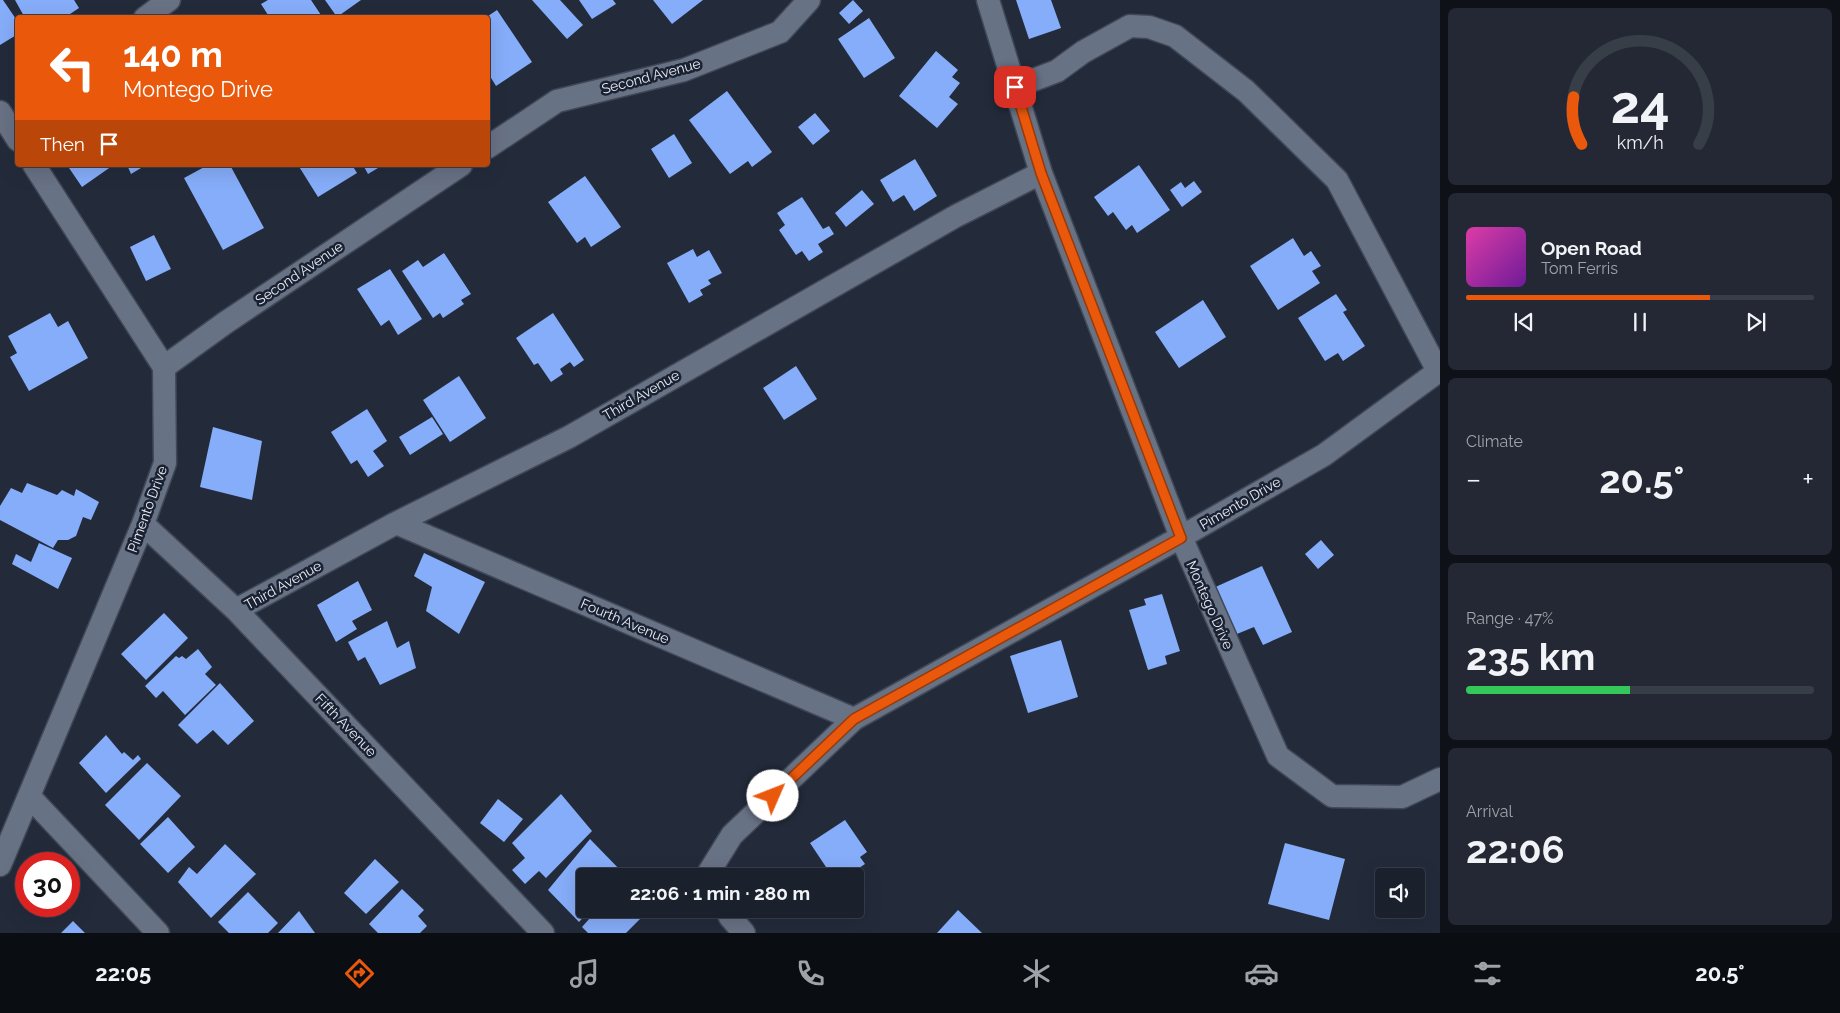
<!DOCTYPE html>
<html lang="en">
<head>
<meta charset="utf-8">
<style>
  body { margin:0; font-family:Raleway,sans-serif; background:#232834; color:#f1f3f6; height:100vh; display:flex; flex-direction:column; font-size:19px; white-space:nowrap }
  * { box-sizing:border-box; margin:0 }
  p { font-size:16px; color:#9fa3a9 }
  .icon { flex:none; width:28px; height:28px; fill:none; stroke:currentColor; stroke-width:2; stroke-linecap:round; stroke-linejoin:round }
  .map { position:relative; flex:1; overflow:hidden }
  .details { display:flex; flex-direction:column; gap:8px; padding:8px; background:#0e1218; width:400px }
  .details>* { flex:none }
  .guide { position:absolute; left:15px; top:15px; width:475px; height:152px; border-radius:5px; box-shadow:0 5px 20px #0002,0 0 0 1px #383e48; background:#ea580c; color:#fff; overflow:hidden }
  .fabs { position:absolute; left:1375px; top:868px; display:grid; gap:10px }
  .fabs a { display:grid; place-items:center; width:50px; height:50px; border-radius:5px; background:#1a202c; box-shadow:0 5px 20px #0002,0 0 0 1px #383e48; font-size:25px }
  .speed { position:absolute; left:15px; top:852px; display:flex; gap:10px; font-size:25px; font-weight:700; text-align:center }
  .speed>* { display:grid; place-content:center; width:65px; height:65px; border-radius:50%; background:#1a202c; box-shadow:0 5px 20px #0002,0 0 0 1px #383e48; line-height:1 }
  .speed .limit { border:8px solid #d22; background:#fff; color:#111 }
  .pin { position:absolute; display:grid; place-items:center; width:42px; height:42px; color:#fff; margin:-21px; border-radius:10px; box-shadow:0 2px 8px #0006 }
  .me { position:absolute; width:55px; margin:-28px; rotate:46deg; stroke-linejoin:round; filter:drop-shadow(0 0 4px #0008) }
  .turn { display:flex; align-items:center; gap:18px; height:105px; padding:0 25px; font-size:22px }
  .turn .icon { width:65px; height:65px; stroke-width:2.5 }
  .turn b { display:block; font-size:35px; line-height:42px }
  .then { display:flex; align-items:center; height:48px; padding:0 25px; background:#0003; gap:10px; font-size:19px }
  .big { font-size:38px; font-weight:700; line-height:1.1 }
  .details .widget { flex:1; display:flex; flex-direction:column; justify-content:center; gap:8px; min-width:0; padding:0 18px; border-radius:8px; background:#232834 }
  .details .dial { align-items:center; gap:0 }
  .dial svg { height:130px; overflow:visible; fill:none; stroke:#383e48; stroke-width:7; stroke-linecap:round; text-anchor:middle }
  .dial text { fill:#f1f3f6; stroke:none }
  .song { display:flex; align-items:center; gap:15px }
  .cover { width:60px; height:60px; border-radius:8px; background:linear-gradient(135deg,hsl(320 70% 55%),hsl(280 70% 35%)) }
  .played { height:5px; border-radius:2px; background:linear-gradient(90deg,#ea580c 70%,#383e48 70%) }
  .keys { display:flex; justify-content:space-around; direction:ltr }
  .heat { display:flex; justify-content:space-between; align-items:center; font-size:28px; direction:ltr }
  .charge { height:8px; border-radius:4px; background:linear-gradient(90deg,#34c759 47%,#383e48 0) }
  .trip { position:absolute; left:576px; top:868px; width:288px; height:50px; border-radius:5px; background:#1a202c; box-shadow:0 5px 20px #0002,0 0 0 1px #383e48; font-weight:700; line-height:50px; text-align:center }
  .tabs { display:flex; height:80px; justify-content:space-around; align-items:center; background:#0a0d12; color:#9fa3a9 }
  .tabs .icon { width:35px; height:35px }
  .tabs .current { color:#ea580c }
  .tabs b { font-size:22px; color:#f1f3f6 }
  main { display:flex; flex:1; min-height:0 }
  .map>svg:first-child { display:block }
  .building { fill:#86adf9 }
  .lines { fill:none; stroke-linecap:round; stroke-linejoin:round }
  .minor-casing { stroke:#404755; stroke-width:25 }
  .minor { stroke:#687285; stroke-width:22 }
  .route-casing { stroke:#983908; stroke-width:12 }
  .route { stroke:#ea580c; stroke-width:9 }
  .labels { text-anchor:middle; stroke-width:5; stroke-linejoin:round; paint-order:stroke }
  .street-label { font-size:14px; fill:#e6ecf7; stroke:#1a2131 }
</style>
</head>
<body>
<main>
<div class="map">
<svg width="1440" height="933" viewBox="0 0 1440 933">
  <rect width="100%" height="100%" fill="#232b3b"/>
  <path class="building" d="M0,0H3L18,22V34L0,45Z
    M15,0H74L79,8L64,18H25Z
    M268,0H311L323,18H270L261,4Z
    M325,0H361L337,17Z
    M532,0H560L583,25L567,39Z
    M579,0H613L616,4L592,19Z
    M653,0H703L672,24Z
    M853,0L863,11L849,24L839,13Z
    M1016,0H1051L1061,28L1029,39Z
    M497,10L532,62L496,86L488,73V16Z
    M869,18L895,58L864,78L838,39Z
    M936,51L958,70L952,77L960,83L949,97L958,104L937,128L899,96Z
    M727,91L772,152L752,167L748,161L730,174L689,120Z
    M815,113L830,131L813,145L798,127Z
    M674,134L692,163L669,178L651,149Z
    M915,159L937,196L914,211L904,195L893,202L880,180Z
    M67,165H111L112,166L82,187Z
    M127,165H146L131,174Z
    M208,165H230L264,228L223,250L184,178Z
    M298,165H352L357,173L318,197Z
    M363,165H383L368,174Z
    M1139,165L1170,210L1137,233L1132,225L1126,230L1113,212L1108,216L1094,197Z
    M585,176L621,227L591,247L585,237L577,243L548,202Z
    M1194,181L1202,192L1182,207L1170,190L1181,182L1185,188Z
    M862,190L874,204L846,227L835,213Z
    M802,197L823,229L829,226L834,234L818,244L823,252L809,261L802,251L796,255L779,230L785,225L777,213Z
    M154,235L171,269L146,281L130,247Z
    M1293,238L1304,256L1311,251L1321,266L1312,271L1320,283L1278,310L1250,266Z
    M693,249L697,257L709,250L722,273L708,280L711,284L700,290L703,295L689,303L667,263Z
    M444,253L471,294L461,300L464,304L443,318L440,313L433,318L402,271L418,260L423,267Z
    M390,269L422,319L398,335L389,320L381,326L357,289Z
    M1336,294L1347,310L1343,312L1365,346L1343,361L1338,353L1325,361L1298,318Z
    M1203,300L1226,337L1179,368L1155,332Z
    M50,313L58,327L68,321L88,358L29,391L10,357L17,353L8,336Z
    M553,313L584,360L574,367L570,362L560,369L563,374L551,382L538,363L534,365L516,338Z
    M796,366L817,399L784,420L763,388Z
    M459,376L486,418L450,442L423,400Z
    M367,409L387,441L373,451L384,466L368,477L357,460L351,464L331,432Z
    M432,417L443,434L410,455L399,437Z
    M213,427L262,441L252,500L200,487Z
    M27,483L57,495L62,490L74,496L76,489L99,502L91,520L83,517L76,536L68,540H58L53,548L0,520V506L11,488L22,493Z
    M1321,540L1334,555L1318,569L1305,554Z
    M39,543L72,558L58,589L12,564L16,554L31,562Z
    M424,553L485,582L459,634L426,611L432,587L414,576Z
    M1262,566L1292,632L1263,645L1254,627L1232,636L1211,589Z
    M358,581L372,610L352,621L357,629L336,642L317,605Z
    M1162,594L1180,651L1165,656L1167,664L1148,670L1129,610L1146,605L1144,599Z
    M164,613L188,638L146,680L121,654Z
    M387,621L397,648L409,641L416,668L380,685L365,657L358,661L348,642Z
    M1061,640L1078,697L1028,713L1010,656Z
    M198,649L212,667L205,674L216,685L185,715L163,691L156,698L145,686L176,656L179,658L182,656L186,659Z
    M220,683L254,721L228,745L213,730L197,744L178,725Z
    M106,735L122,754L124,752L133,760L138,755L141,759L106,793L79,763Z
    M147,763L181,796L139,840L105,805Z
    M561,794L592,831L546,878L539,871L525,884L512,870L525,858L512,843Z
    M498,799L523,819L504,842L480,823Z
    M168,817L195,847L168,873L140,844Z
    M845,820L867,852L860,857L865,864L847,876L842,869L832,876L810,843Z
    M590,839L623,873L620,876H585V909H591L579,922L548,890Z
    M1285,843L1345,859L1329,920L1268,904Z
    M225,844L256,874L211,918L178,882L189,867L197,874Z
    M375,859L399,882L366,914L344,893Z
    M402,889L424,910L418,916L427,926L420,933H378L369,924Z
    M248,892L278,923L268,933H229L218,922Z
    M598,909H640L645,914L626,933H588L582,927Z
    M958,910L982,933H937Z
    M299,911L315,933H278Z
    M73,921L85,933H61Z"/>
  <g class="lines">
    <g class="minor-casing">
      <path id="minor" d="M988,0L1041,173L1181,537L1278,756L1332,796L1402,797L1440,779
        M145,18L169,0
        M1015,87L1057,71L1083,52L1130,26L1149,27L1175,36L1246,91L1337,180L1438,371
        M0,112L18,140
        M488,147L557,101L684,70L780,32L809,0
        M164,367L225,323L461,165
        M396,523L854,719
        M143,524L236,610L543,933
        M236,610L396,523L569,437L956,216L1041,173
        M29,796L158,933
        M0,865L143,524L165,463L164,367L34,165
        M711,876L709,872L732,835L854,719L1181,537L1324,455L1440,370
        M726,909L730,917L744,933"/>
    </g>
    <use href="#minor" class="minor"/>
  </g>
  <g class="lines">
    <g class="route-casing">
      <path id="route" d="M773,796L854,719L1181,538L1041,173L1015,87"/>
    </g>
    <use href="#route" class="route"/>
  </g>
  <g class="labels">
    <g class="street-label">
      <text transform="translate(651 76) rotate(-15)" y="5">Second Avenue</text>
      <text transform="translate(299 273) rotate(-34)" y="5">Second Avenue</text>
      <text transform="translate(641 395) rotate(-30)" y="5">Third Avenue</text>
      <text transform="translate(1240 503) rotate(-30)" y="5">Pimento Drive</text>
      <text transform="translate(147 509) rotate(-70)" y="5">Pimento Drive</text>
      <text transform="translate(283 585) rotate(-29)" y="5">Third Avenue</text>
      <text transform="translate(1210 605) rotate(66)" y="5">Montego Drive</text>
      <text transform="translate(625 621) rotate(23)" y="5">Fourth Avenue</text>
      <text transform="translate(346 725) rotate(46)" y="5">Fifth Avenue</text>
    </g>
  </g>
</svg>
<div class="fabs">
<a><svg class="icon" aria-label="sound" viewBox="0 0 24 24"><path d="M4 9h4l5-4v14l-5-4H4zM17 9q2 3 0 6"/></svg></a>
</div>
<div class="speed"><div class="limit">30</div></div>
<div class="pin" style="left:1015px;top:87px;background:#d93025"><svg class="icon" aria-label="arrive" viewBox="0 0 24 24"><path d="M6 21V4h12l-3 4 3 4H6"/></svg></div>
<svg class="me" style="left:773px;top:796px" viewBox="-20 -20 40 40"><circle r="19" fill="#fff"/><path d="M0-13L10 11 0 6-10 11z" fill="#ea580c"/></svg>
<div class="trip">22:06 · 1 min · 280 m</div>
<div class="guide">
<div class="turn"><svg class="icon" aria-label="left" viewBox="0 0 24 24"><path d="M17 20v-9H6M10 6l-5 5 5 5"/></svg><div><b>140 m</b>Montego Drive</div></div>
<div class="then">Then<svg class="icon" aria-label="arrive" viewBox="0 0 24 24"><path d="M6 21V4h12l-3 4 3 4H6"/></svg></div>
</div>
</div>
<section class="details">
<div class="widget dial"><svg viewBox="0 0 100 80">
<path d="M14 69A42 42 0 1 1 86 69"/>
<path d="M14 69A42 42 0 0 1 9 40" stroke="#ea580c"/>
<text x="50" y="56" font-size="32" font-weight="700">24</text>
<text x="50" y="72" font-size="11">km/h</text>
</svg></div>
<div class="widget">
<div class="song"><i class="cover"></i><div><b>Open Road</b><p>Tom Ferris</p></div></div>
<div class="played"></div>
<div class="keys"><svg class="icon" aria-label="previous" viewBox="0 0 24 24"><path d="M18 5L8 12l10 7zM5 5v14"/></svg><svg class="icon" aria-label="pause" viewBox="0 0 24 24"><path d="M8 5v14M16 5v14"/></svg><svg class="icon" aria-label="next" viewBox="0 0 24 24"><path d="M6 5l10 7-10 7zM19 5v14"/></svg></div>
</div>
<div class="widget"><p>Climate</p>
<div class="heat"><a>−</a><b class="big">20.5°</b><a>+</a></div>
</div>
<div class="widget"><p>Range · 47%</p><b class="big">235 km</b><div class="charge"></div></div>
<div class="widget"><p>Arrival</p><b class="big">22:06</b></div>
</section>
</main>
<nav class="tabs">
<b>22:05</b>
<svg class="icon current" aria-label="directions" viewBox="0 0 24 24"><path d="M12 3l9 9-9 9-9-9zM9 14v-3h6M13 9l2 2-2 2"/></svg>
<svg class="icon" aria-label="music" viewBox="0 0 24 24"><path d="M9 18V5l10-2v13"/><circle cx="6" cy="18" r="3"/><circle cx="16" cy="16" r="3"/></svg>
<svg class="icon" aria-label="phone" viewBox="0 0 24 24"><path d="M5 4h4l2 5-3 2q2 4 5 5l2-3 5 2v4C11 20 4 13 5 4z"/></svg>
<svg class="icon" aria-label="climate" viewBox="0 0 24 24"><path d="M12 3v18M4 7l16 10M4 17L20 7"/></svg>
<svg class="icon" aria-label="car" viewBox="0 0 24 24"><path d="M5 17H2v-5l4-1 3-4h7l3 4 3 1v5h-3M9 17h6M6 11h13"/><circle cx="7" cy="17" r="2"/><circle cx="17" cy="17" r="2"/></svg>
<svg class="icon" aria-label="filters" viewBox="0 0 24 24"><path d="M4 7h16M4 17h16"/><circle cx="9" cy="7" r="2"/><circle cx="15" cy="17" r="2"/></svg>
<b>20.5°</b>
</nav>
</body>
</html>
